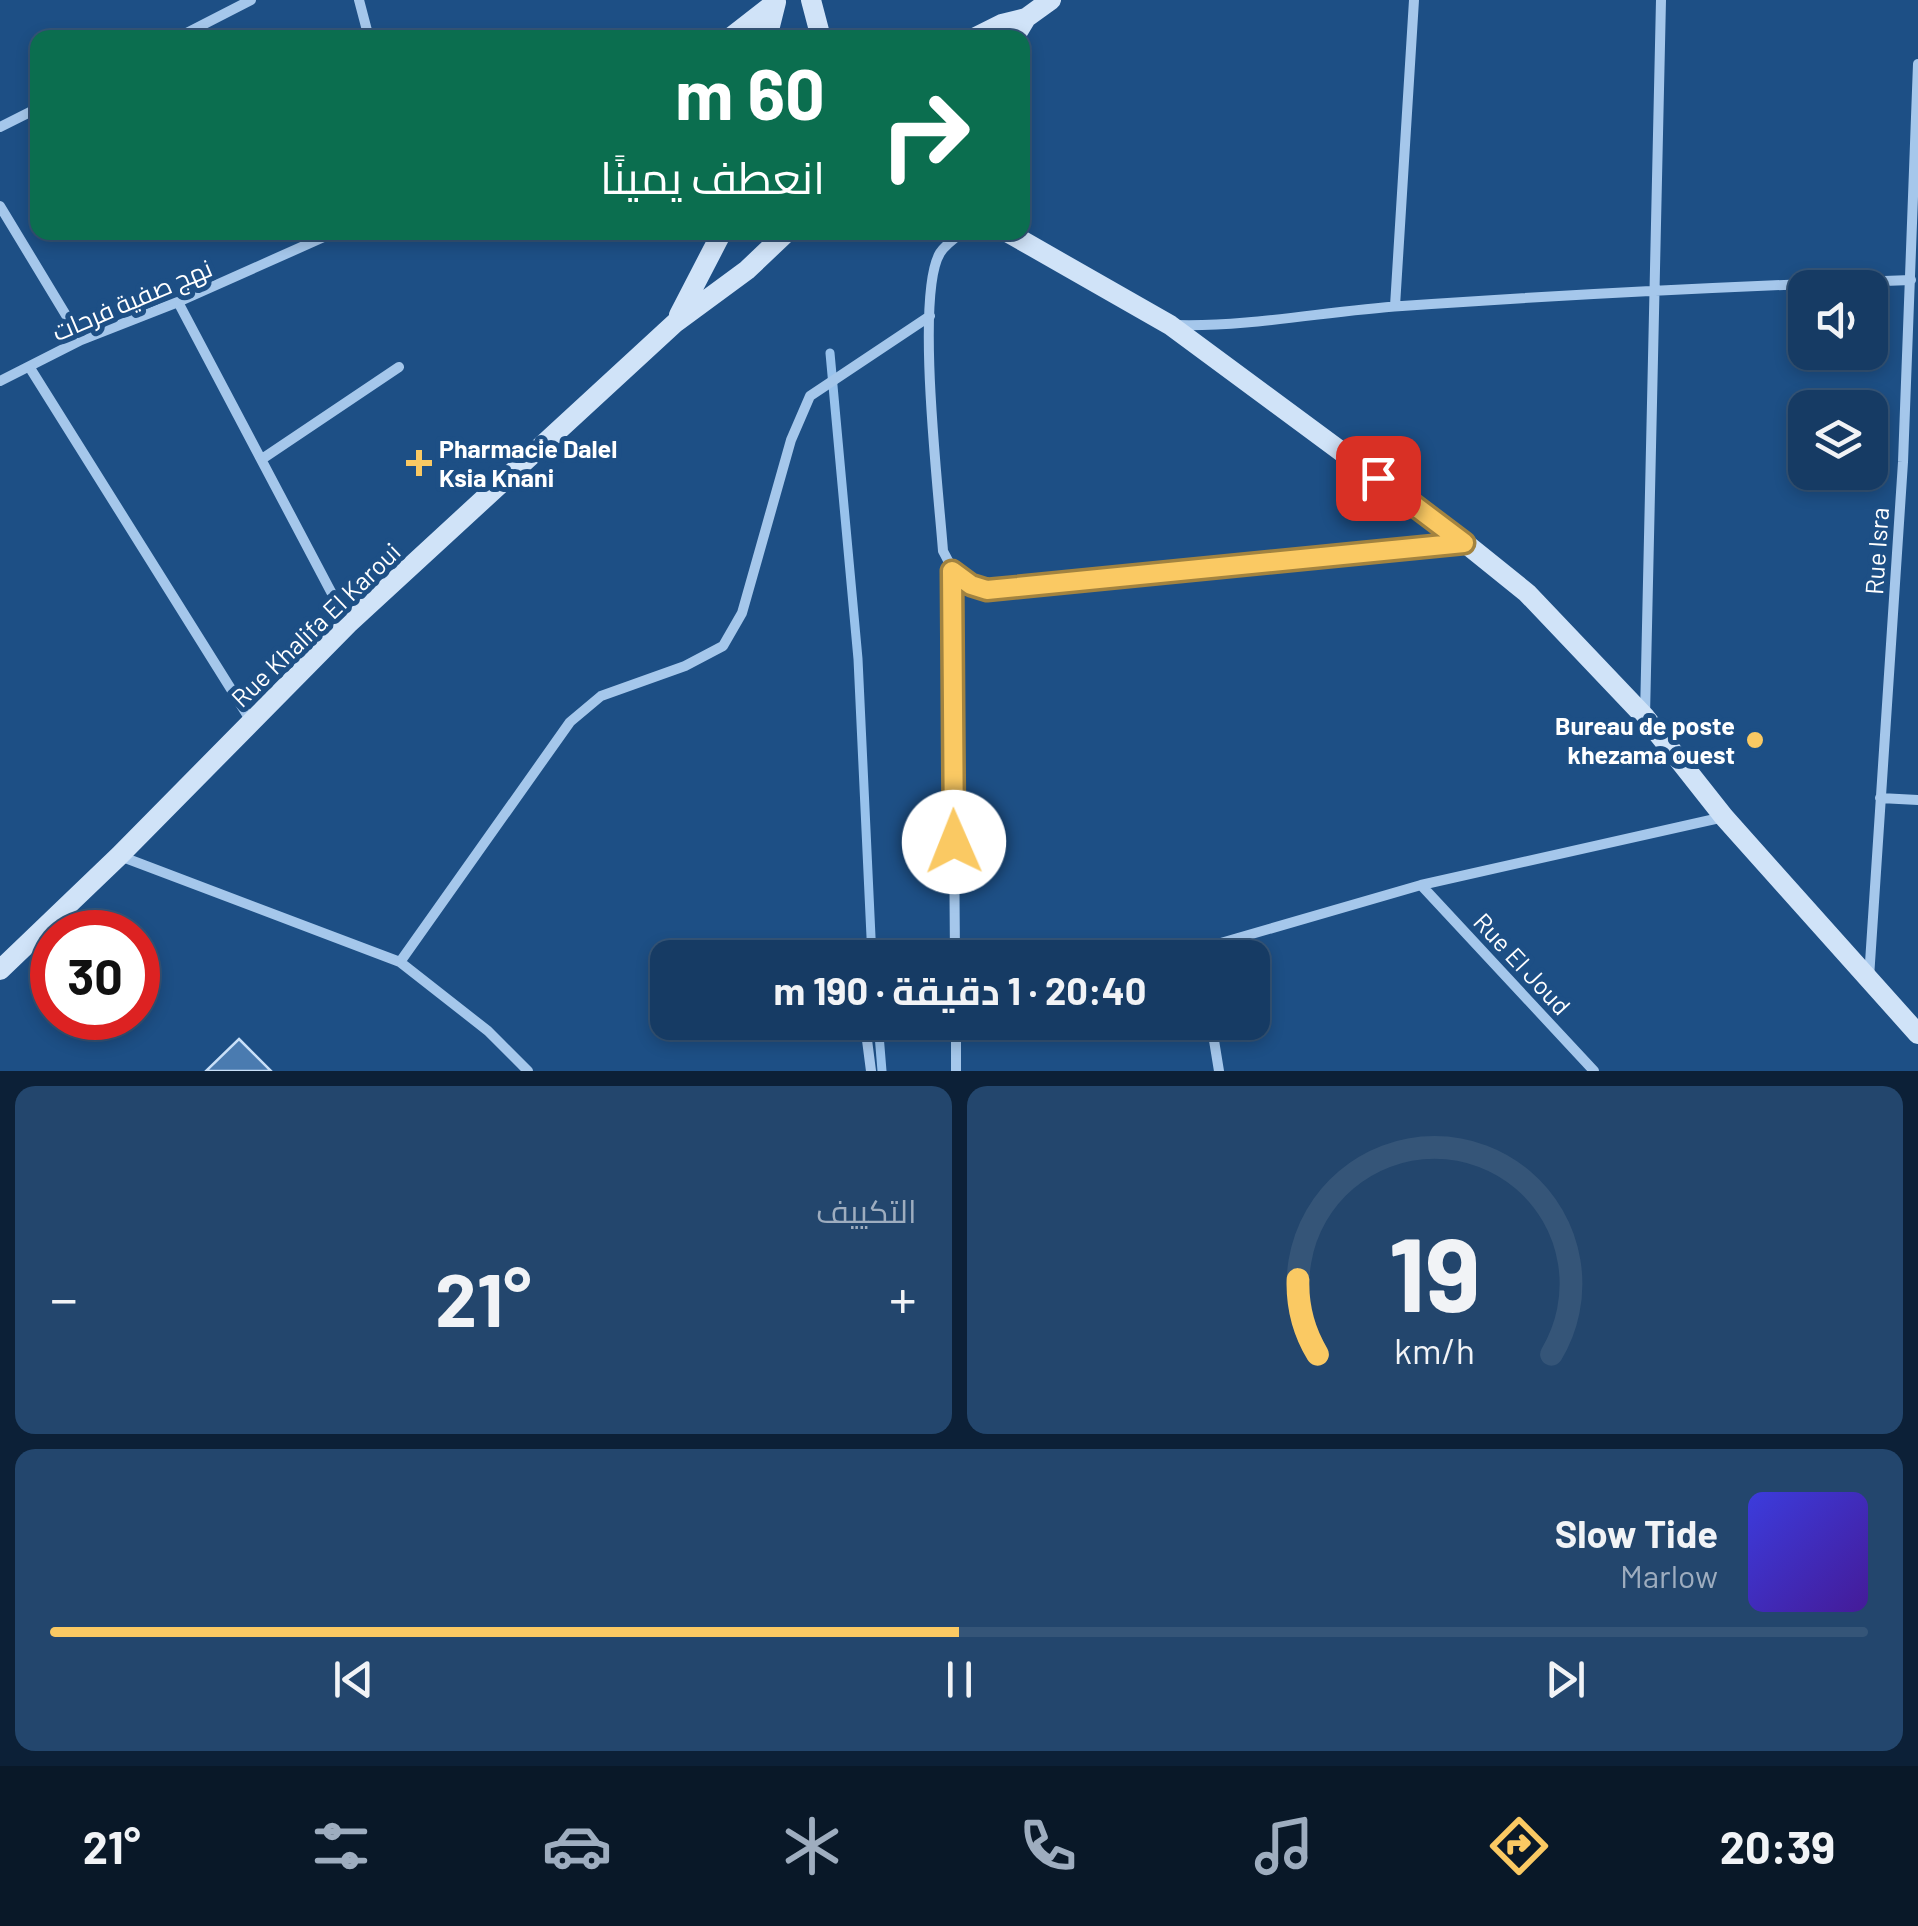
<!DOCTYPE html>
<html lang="ar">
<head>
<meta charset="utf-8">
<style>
  body { margin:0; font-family:Barlow,Cairo,sans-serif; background:#23466d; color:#f1f3f6; direction:rtl; height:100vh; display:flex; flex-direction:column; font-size:38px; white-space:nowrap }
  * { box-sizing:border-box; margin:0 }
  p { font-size:32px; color:#9eadbf }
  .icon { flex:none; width:55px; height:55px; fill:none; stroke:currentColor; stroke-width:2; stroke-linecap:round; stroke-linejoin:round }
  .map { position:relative; height:1071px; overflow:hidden; direction:ltr }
  .panel { display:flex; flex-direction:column; gap:15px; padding:15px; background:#0c2037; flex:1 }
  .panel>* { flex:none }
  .top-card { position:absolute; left:30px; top:30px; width:1000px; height:210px; border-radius:20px; box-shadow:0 5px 15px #0003,0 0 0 2px #355578; direction:rtl; background:#0b6e4f; color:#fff; overflow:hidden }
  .controls { position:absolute; left:1788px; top:270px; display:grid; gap:20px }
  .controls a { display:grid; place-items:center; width:100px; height:100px; border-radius:20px; background:#163b64; box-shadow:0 5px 15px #0003,0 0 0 2px #355578; font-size:50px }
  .speed { position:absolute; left:30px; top:910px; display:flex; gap:20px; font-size:50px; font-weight:700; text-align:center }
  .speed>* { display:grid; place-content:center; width:130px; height:130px; border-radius:50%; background:#163b64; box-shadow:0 5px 15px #0003,0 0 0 2px #355578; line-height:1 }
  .speed .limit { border:15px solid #d22; background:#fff; color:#111 }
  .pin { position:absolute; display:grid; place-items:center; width:85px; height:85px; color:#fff; margin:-42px; border-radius:20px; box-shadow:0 5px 15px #0006 }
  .me { position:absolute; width:110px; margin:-55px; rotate:359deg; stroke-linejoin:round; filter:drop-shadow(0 0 8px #0008) }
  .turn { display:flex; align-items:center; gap:35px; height:210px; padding:0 40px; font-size:45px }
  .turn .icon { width:130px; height:130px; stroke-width:2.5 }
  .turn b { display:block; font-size:70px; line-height:85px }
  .big { font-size:75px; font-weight:700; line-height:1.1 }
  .panel .tile { flex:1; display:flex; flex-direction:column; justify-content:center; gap:15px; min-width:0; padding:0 35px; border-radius:20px; background:#23466d }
  .panel .dial { align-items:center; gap:0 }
  .dial svg { height:260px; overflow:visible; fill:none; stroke:#355578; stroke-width:7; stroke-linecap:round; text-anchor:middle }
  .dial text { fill:#f1f3f6; stroke:none }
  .song { display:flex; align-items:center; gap:30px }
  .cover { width:120px; height:120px; border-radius:15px; background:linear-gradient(135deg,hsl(240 70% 55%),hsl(260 70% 35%)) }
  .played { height:10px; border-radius:5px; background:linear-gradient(90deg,#fac963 50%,#355578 50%) }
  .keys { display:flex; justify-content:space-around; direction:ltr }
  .heat { display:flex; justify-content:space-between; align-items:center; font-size:55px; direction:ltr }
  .panel .tiles { flex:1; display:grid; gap:15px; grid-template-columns:1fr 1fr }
  .tile:last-child { grid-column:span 2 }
  .trip { position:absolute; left:650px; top:940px; width:620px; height:100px; border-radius:20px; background:#163b64; box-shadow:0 5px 15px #0003,0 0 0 2px #355578; font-weight:700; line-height:100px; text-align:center; direction:rtl }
  .menu { display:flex; height:160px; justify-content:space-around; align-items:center; background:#091828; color:#9eadbf }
  .menu .icon { width:70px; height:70px }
  .menu .current { color:#fac963 }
  .menu b { font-size:45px; color:#f1f3f6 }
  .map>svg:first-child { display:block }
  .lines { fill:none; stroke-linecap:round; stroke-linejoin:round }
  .stream { stroke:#98c2ec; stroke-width:9 }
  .building { fill:#4a7bb0; stroke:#c9e0f8; stroke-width:2.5 }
  .street { stroke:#a5c7eb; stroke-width:10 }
  .secondary { stroke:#d0e3f8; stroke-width:20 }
  .route-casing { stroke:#a28340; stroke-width:25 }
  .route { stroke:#fac963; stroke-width:18 }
  .poi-dot { fill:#fac963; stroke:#1d4f85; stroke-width:4 }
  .labels { text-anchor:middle; stroke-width:10; stroke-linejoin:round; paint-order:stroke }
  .street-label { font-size:25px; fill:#fff; stroke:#1d4f85 }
  .poi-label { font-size:25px; font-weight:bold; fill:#fff; stroke:#1d4f85; text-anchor:start }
</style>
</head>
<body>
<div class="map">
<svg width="1918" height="1071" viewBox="0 0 1918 1071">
  <rect width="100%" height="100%" fill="#1d4f85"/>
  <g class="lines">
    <path class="stream" d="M830,353L858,659L872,958
      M878,1022L882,1071"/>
  </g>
  <path class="building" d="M239,1039L271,1071H206Z"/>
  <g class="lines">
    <path class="street" d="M359,0L369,38
      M177,38L251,0
      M0,127L38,108
      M0,206L81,340
      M963,232C956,237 945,245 940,253C915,294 939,495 943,551C956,579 973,591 1004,589L1460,543
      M178,302L348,624
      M1395,306L1414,0
      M1176,325C1252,327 1326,311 1402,306C1572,294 1741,286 1911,280
      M30,368L251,721
      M0,381L81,340L178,302L335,232
      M262,459L399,367
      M952,571L955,958
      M1645,716L1661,0
      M1880,798L1918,800
      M120,856L400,962L488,1031L528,1071
      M1421,885L1594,1071
      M1169,958L1421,885L1724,817
      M400,962L570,722L601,696L685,666L723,646L742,613L791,440L810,396L930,316
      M1869,978L1903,462L1918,64
      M956,1022V1071
      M1211,1022L1219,1071
      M871,1071L867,1040L874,1022"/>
    <path class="secondary" d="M811,0L821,38
      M730,38L776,2
      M767,38L776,2
      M974,38L1002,24L1026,18
      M1014,38L1026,18L1051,0
      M1007,232L1170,325L1465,543L1527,593L1645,717L1724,817L1918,1034
      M679,315L722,232
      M0,970L119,856L348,624L675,323L747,270L787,232"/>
  </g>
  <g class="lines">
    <g class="route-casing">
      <path id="route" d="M954,842L952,571L971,585L987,590L1464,543L1378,478"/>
    </g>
    <use href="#route" class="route"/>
  </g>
  <g class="poi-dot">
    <path d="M414 448h10v10h10v10h-10v10h-10v-10h-10v-10h10z"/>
    <circle cx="1755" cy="740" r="10"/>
  </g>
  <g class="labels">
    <g class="street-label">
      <text transform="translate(132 300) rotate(-23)" y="9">نهج صفية فرحات</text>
      <text transform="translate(1877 551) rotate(-86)" y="9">Rue Isra</text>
      <text transform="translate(316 625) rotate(-44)" y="9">Rue Khalifa El Karoui</text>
      <text transform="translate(1522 964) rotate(47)" y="9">Rue El Joud</text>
    </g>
    <g class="poi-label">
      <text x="439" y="458">Pharmacie Dalel<tspan x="439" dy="29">Ksia Knani</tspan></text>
      <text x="1735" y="735" text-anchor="end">Bureau de poste<tspan x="1735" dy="29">khezama ouest</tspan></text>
    </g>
  </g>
</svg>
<div class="controls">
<a><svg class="icon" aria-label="sound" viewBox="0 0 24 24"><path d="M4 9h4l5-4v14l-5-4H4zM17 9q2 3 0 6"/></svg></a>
<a><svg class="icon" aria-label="layers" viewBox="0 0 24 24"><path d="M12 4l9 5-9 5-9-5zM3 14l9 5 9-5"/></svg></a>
</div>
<div class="speed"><div class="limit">30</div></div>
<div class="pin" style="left:1378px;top:478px;background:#d93025"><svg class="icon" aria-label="arrive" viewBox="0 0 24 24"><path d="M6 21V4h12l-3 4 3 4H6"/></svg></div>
<svg class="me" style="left:954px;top:842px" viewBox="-20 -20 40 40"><circle r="19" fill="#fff"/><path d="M0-13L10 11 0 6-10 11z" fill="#fac963"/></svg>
<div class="trip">20:40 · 1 دقيقة · 190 m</div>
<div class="top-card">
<div class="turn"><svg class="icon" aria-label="right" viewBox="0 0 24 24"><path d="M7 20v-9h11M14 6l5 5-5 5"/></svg><div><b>60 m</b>انعطف يمينًا</div></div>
</div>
</div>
<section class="panel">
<div class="tiles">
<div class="tile dial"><svg viewBox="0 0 100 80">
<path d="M14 69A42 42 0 1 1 86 69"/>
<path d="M14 69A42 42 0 0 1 8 46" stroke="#fac963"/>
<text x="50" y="56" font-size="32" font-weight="700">19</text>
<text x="50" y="72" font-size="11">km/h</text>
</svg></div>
<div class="tile"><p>التكييف</p>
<div class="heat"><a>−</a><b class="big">21°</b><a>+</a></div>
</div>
<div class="tile">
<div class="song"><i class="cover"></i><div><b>Slow Tide</b><p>Marlow</p></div></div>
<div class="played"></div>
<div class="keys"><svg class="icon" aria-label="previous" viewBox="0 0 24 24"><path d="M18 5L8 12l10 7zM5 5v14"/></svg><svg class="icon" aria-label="pause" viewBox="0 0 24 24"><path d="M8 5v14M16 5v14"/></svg><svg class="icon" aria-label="next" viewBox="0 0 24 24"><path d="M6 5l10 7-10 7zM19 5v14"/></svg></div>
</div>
</div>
</section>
<nav class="menu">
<b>20:39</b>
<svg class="icon current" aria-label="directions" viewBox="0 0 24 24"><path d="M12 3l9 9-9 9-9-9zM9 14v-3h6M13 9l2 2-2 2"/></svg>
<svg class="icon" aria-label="music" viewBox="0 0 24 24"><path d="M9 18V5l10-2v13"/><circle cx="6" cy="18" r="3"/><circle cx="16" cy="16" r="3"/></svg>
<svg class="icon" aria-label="phone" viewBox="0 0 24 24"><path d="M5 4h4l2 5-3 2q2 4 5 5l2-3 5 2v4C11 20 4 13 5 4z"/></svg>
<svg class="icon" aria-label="climate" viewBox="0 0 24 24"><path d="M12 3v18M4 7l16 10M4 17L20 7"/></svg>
<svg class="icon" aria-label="car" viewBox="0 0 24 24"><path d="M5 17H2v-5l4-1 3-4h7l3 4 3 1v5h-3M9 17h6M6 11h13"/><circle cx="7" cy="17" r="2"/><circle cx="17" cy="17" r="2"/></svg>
<svg class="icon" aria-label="filters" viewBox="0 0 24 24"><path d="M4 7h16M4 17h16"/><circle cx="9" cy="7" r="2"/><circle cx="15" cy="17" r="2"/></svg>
<b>21°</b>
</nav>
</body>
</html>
